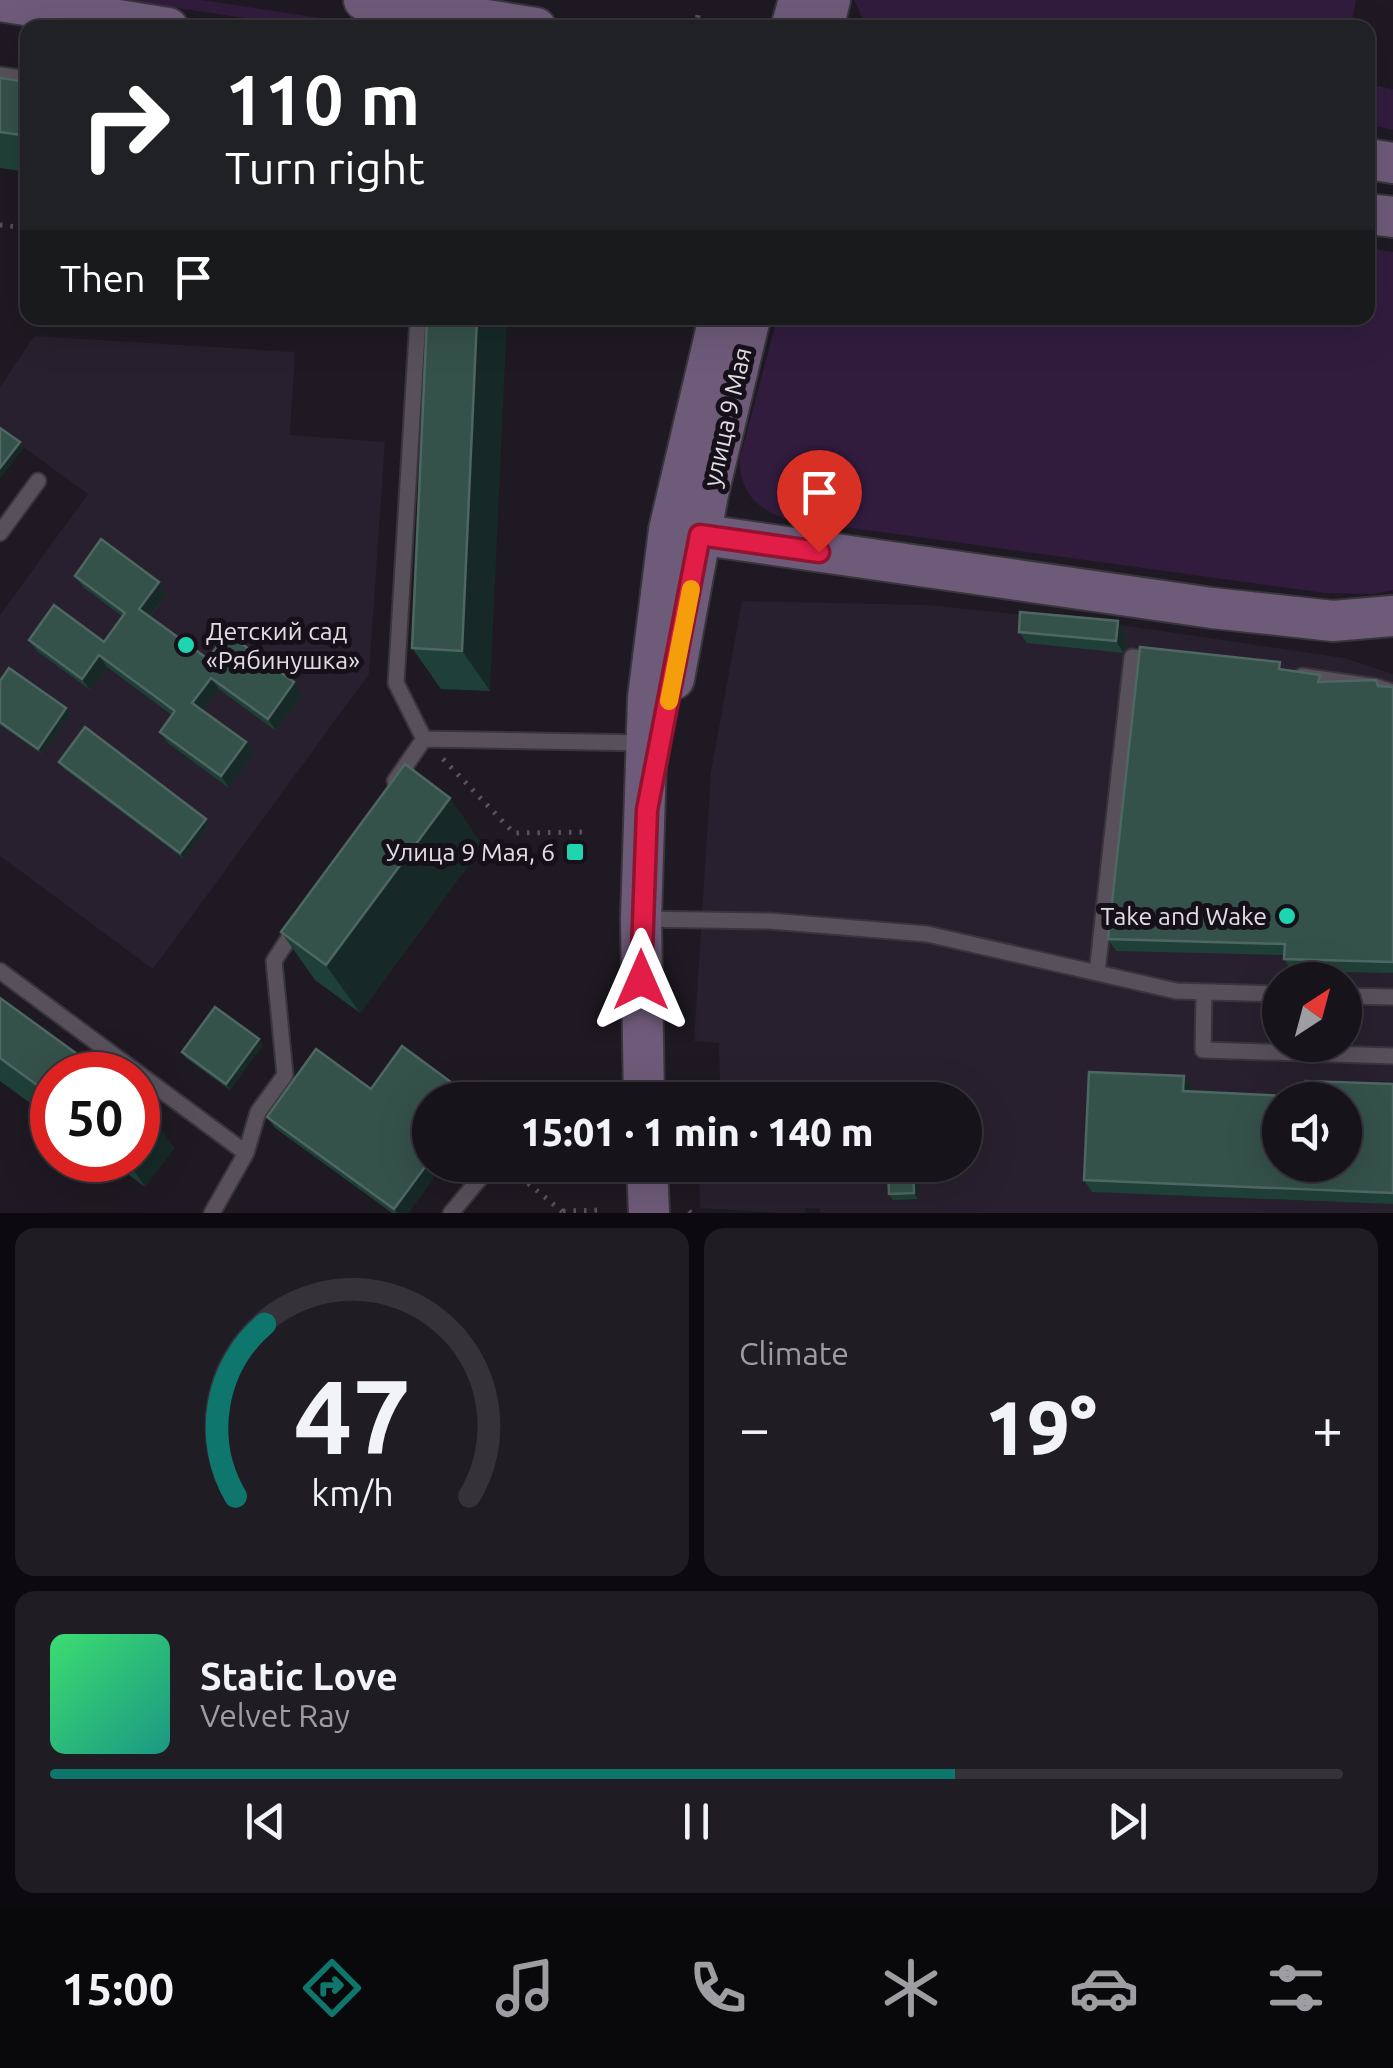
<!DOCTYPE html>
<html lang="en">
<head>
<meta charset="utf-8">
<style>
  body { margin:0; font-family:Ubuntu,sans-serif; background:#1f1c23; color:#f1f3f6; height:100vh; display:flex; flex-direction:column; font-size:38px; white-space:nowrap }
  * { box-sizing:border-box; margin:0 }
  p { font-size:32px; color:#9e9ea2 }
  .icon { flex:none; width:55px; height:55px; fill:none; stroke:currentColor; stroke-width:2; stroke-linecap:round; stroke-linejoin:round }
  .map { position:relative; height:1213px; overflow:hidden }
  .details { display:flex; flex-direction:column; gap:15px; padding:15px; background:#0c0a0e; flex:1 }
  .details>* { flex:none }
  .top-card { position:absolute; left:20px; top:20px; width:1355px; height:305px; border-radius:20px; box-shadow:0 10px 40px #0002,0 0 0 2px #353239; background:#202124; color:#fff; overflow:hidden }
  .needle { width:65px; rotate:36deg }
  .tools { position:absolute; left:1262px; top:962px; display:grid; gap:20px }
  .tools a { display:grid; place-items:center; width:100px; height:100px; border-radius:50%; background:#16131a; box-shadow:0 10px 40px #0002,0 0 0 2px #353239; font-size:50px }
  .speed { position:absolute; left:30px; top:1052px; display:flex; gap:20px; font-size:50px; font-weight:700; text-align:center }
  .speed>* { display:grid; place-content:center; width:130px; height:130px; border-radius:50%; background:#16131a; box-shadow:0 10px 40px #0002,0 0 0 2px #353239; line-height:1 }
  .speed .limit { border:15px solid #d22; background:#fff; color:#111 }
  .pin { position:absolute; display:grid; place-items:center; width:85px; height:85px; color:#fff; margin:-102px -42px; border-radius:50% 50% 50% 0; rotate:-45deg; box-shadow:0 0 10px #0007 }
  .pin .icon { rotate:45deg }
  .me { position:absolute; width:110px; margin:-55px; rotate:0deg; stroke-linejoin:round; filter:drop-shadow(0 0 8px #0008) }
  .turn { display:flex; align-items:center; gap:35px; height:210px; padding:0 40px; font-size:45px }
  .turn .icon { width:130px; height:130px; stroke-width:2.5 }
  .turn b { display:block; font-size:70px; line-height:85px }
  .then { display:flex; align-items:center; height:95px; padding:0 40px; background:#0003; gap:20px; font-size:38px }
  .big { font-size:75px; font-weight:800; line-height:1.1 }
  .details .widget { flex:1; display:flex; flex-direction:column; justify-content:center; gap:15px; min-width:0; padding:0 35px; border-radius:20px; background:#1f1c23 }
  .details .dial { align-items:center; gap:0 }
  .dial svg { height:260px; overflow:visible; fill:none; stroke:#353239; stroke-width:7; stroke-linecap:round; text-anchor:middle }
  .dial text { fill:#f1f3f6; stroke:none }
  .song { display:flex; align-items:center; gap:30px }
  .cover { width:120px; height:120px; border-radius:15px; background:linear-gradient(135deg,hsl(140 70% 55%),hsl(170 70% 35%)) }
  .played { height:10px; border-radius:5px; background:linear-gradient(90deg,#0f766e 70%,#353239 70%) }
  .keys { display:flex; justify-content:space-around; direction:ltr }
  .heat { display:flex; justify-content:space-between; align-items:center; font-size:55px; direction:ltr }
  .details .tiles { flex:1; display:grid; gap:15px; grid-template-columns:1fr 1fr }
  .widget:last-child { grid-column:span 2 }
  .trip { position:absolute; left:412px; top:1082px; width:570px; height:100px; border-radius:50px; background:#16131a; box-shadow:0 10px 40px #0002,0 0 0 2px #353239; font-weight:800; line-height:100px; text-align:center }
  .menu { display:flex; height:160px; justify-content:space-around; align-items:center; background:#09080a; color:#9e9ea2 }
  .menu .icon { width:70px; height:70px }
  .menu .selected { color:#0f766e }
  .menu b { font-size:45px; color:#f1f3f6 }
  .map>svg:first-child { display:block }
  .built { fill:#28202e; fill-rule:evenodd }
  .green { fill:#311c3e }
  .lines { fill:none; stroke-linecap:round; stroke-linejoin:round }
  .lane-casing { stroke:#38353b; stroke-width:19 }
  .secondary-casing { stroke:#38353b; stroke-width:44 }
  .path { stroke:#59545c; stroke-width:5; stroke-dasharray:2.5 8; stroke-linecap:butt }
  .lane { stroke:#58515c; stroke-width:15 }
  .secondary { stroke:#6e5b7a; stroke-width:40 }
  .wall { fill:#1f4038 }
  .shaded-wall { fill:#162927 }
  .building { fill:#34514a; stroke:#4f6762; stroke-width:2.5; fill-rule:evenodd }
  .route-casing { stroke:#92132f; stroke-width:25 }
  .route { stroke:#e11d48; stroke-width:18 }
  .slow { stroke:#f59e0b; stroke-width:18 }
  .poi-dot { fill:#1ed5b0; stroke:#151019; stroke-width:4 }
  .labels { text-anchor:middle; stroke-width:10; stroke-linejoin:round; paint-order:stroke }
  .street-label { font-size:25px; fill:#e0dde3; stroke:#151019 }
  .poi-label { font-size:25px; fill:#e0dde3; stroke:#151019; text-anchor:end }
</style>
</head>
<body>
<div class="map">
<svg width="1393" height="1213" viewBox="0 0 1393 1213">
  <rect width="100%" height="100%" fill="#1e1922"/>
  <path class="built" d="M34,336L295,352L290,435L385,442L369,674L153,969L0,856V615L88,494L0,430V387Z
    M742,601L928,605L1114,624L1344,658L1393,674V1213H820V1209L805,1208V1213H778L700,1208L699,1165H965V1100H696V1088H720L719,1043L694,1041L711,772ZM1280,980H1345V1045H1280ZM1280,1100H1345V1165H1280Z"/>
  <path class="green" d="M125,0H202L380,27H304Z
    M854,0H1356L1351,27L867,28Z
    M1368,84L1393,89V130L1368,124Z
    M1368,248L1393,252V590L1374,594L1325,593L786,519C756,509 739,491 740,458L777,318H1368Z"/>
  <g class="lines">
    <g class="lane-casing">
      <path id="lane" d="M0,75L28,79
        M0,533L38,481
        M1302,676L1377,687L1393,692
        M424,739L645,743
        M395,781L424,739L396,683L418,318
        M641,919L770,921L927,934L1176,991L1280,994
        M0,971L246,1153
        M1097,973L1132,657L1155,660
        M1204,993L1203,1050L1393,1056
        M1345,996L1393,997
        M212,1213L246,1153L258,1112L285,1075L274,961L298,924
        M451,1213L491,1165"/>
    </g>
    <g class="secondary-casing">
      <path id="secondary" d="M364,0L536,28
        M0,1L168,28
        M791,28L799,0
        M823,28L830,0
        M1368,159L1393,163
        M1368,214L1393,217
        M669,530L1212,608L1333,621L1393,616
        M674,679L708,494L750,318
        M644,1100L641,919L648,698L669,530L719,318
        M647,1165L649,1213"/>
    </g>
    <path class="path" d="M696,28L698,15
      M0,225L28,228
      M443,759L514,833L590,832
      M512,1170L564,1213
      M563,1211L601,1210
      M689,1211L691,1213"/>
    <use href="#lane" class="lane"/>
    <use href="#secondary" class="secondary"/>
  </g>
  <path class="wall" d="M0,78L28,82V172L0,168Z
    M427,318L490,691L441,689L412,648Z
    M75,576L159,582L167,593L150,617L208,659L294,682L302,694L276,731L219,689L203,711L246,742L254,754L229,788L168,743L160,732L172,715L107,667L90,690L37,651L29,640L104,642L122,616L83,587Z
    M1019,632L1126,633L1124,653L1027,643Z
    M1286,670L1325,682L1393,687V973L1292,971L1284,959V955L1116,951L1108,939Z
    M0,681L66,708L70,714L42,754L0,725Z
    M59,762L210,824L184,859L63,768Z
    M483,845L360,1013L315,980L281,932Z
    M0,998L52,1075V1119L0,1081Z
    M259,1039L263,1045L230,1090L186,1058L182,1052Z
    M402,1046L475,1100H430V1165H443L408,1213H392L275,1128L267,1117L371,1089Z
    M1393,1084V1204L1092,1192L1084,1180L1192,1087L1191,1092L1306,1097Z
    M140,1100L174,1148L145,1187L109,1160H138Z
    M917,1173L918,1199L893,1200L889,1194Z"/>
  <path class="shaded-wall" d="M477,318H507L490,691L462,651Z
    M20,442L24,448L0,479V468Z
    M159,582L167,593L147,620L139,609Z
    M1118,621L1126,633L1124,653L1116,641Z
    M99,655L107,667L90,690L82,679Z
    M211,678L219,689L200,715L192,703Z
    M294,682L302,694L276,731L268,719Z
    M66,708L70,714L42,754L38,749Z
    M246,742L254,754L229,788L221,776Z
    M450,798L483,845L360,1013L326,965Z
    M206,819L210,824L184,859L180,853Z
    M259,1039L263,1045L230,1090L226,1084Z
    M1184,1076L1192,1087L1191,1103L1183,1091Z
    M140,1100L174,1148L145,1187L127,1160H138V1103Z
    M430,1160V1165H443L408,1213H397L394,1209Z
    M913,1167L917,1173L918,1199L914,1193Z"/>
  <path class="building" d="M0,78L28,82V136L0,132Z
    M427,318H477L462,651L412,648Z
    M0,428L20,442L0,468Z
    M101,539L159,582L139,609L208,659L227,633L294,682L268,719L211,678L192,703L246,742L221,776L160,732L175,711L99,655L82,679L29,640L54,605L104,642L125,613L75,576Z
    M1020,612L1118,621L1116,641L1019,632Z
    M1140,647L1280,662L1279,669L1320,675L1318,682L1376,680L1378,686L1393,687V962L1284,959L1285,944L1108,939Z
    M9,668L66,708L38,749L0,722V681Z
    M85,727L206,819L180,853L59,762Z
    M405,764L450,798L326,965L281,932Z
    M0,998L106,1075H52V1096L0,1058Z
    M215,1007L259,1039L226,1084L182,1052Z
    M402,1046L474,1099L430,1100V1160L394,1209L267,1117L316,1049L371,1089Z
    M1089,1072L1184,1076L1183,1091L1306,1097V1081L1393,1084V1193L1084,1180ZM1280,1100H1345V1165H1280Z
    M913,1167L914,1193L889,1194L888,1168Z"/>
  <g class="lines">
    <g class="route-casing">
      <path id="route" d="M641,980L647,810L700,535L819,552"/>
    </g>
    <use href="#route" class="route"/>
    <path class="slow" d="M669,701L691,589"/>
  </g>
  <g class="poi-dot">
    <circle cx="186" cy="645" r="10"/>
    <rect x="565" y="842" width="20" height="20" rx="5"/>
    <circle cx="1287" cy="916" r="10"/>
  </g>
  <g class="labels">
    <g class="street-label">
      <text transform="translate(727 417) rotate(-77)" y="9">улица 9 Мая</text>
    </g>
    <g class="poi-label">
      <text x="206" y="640" text-anchor="start">Детский сад<tspan x="206" dy="29">«Рябинушка»</tspan></text>
      <text x="555" y="861">Улица 9 Мая, 6</text>
      <text x="1267" y="925">Take and Wake</text>
    </g>
  </g>
</svg>
<div class="tools">
<a><svg class="needle" viewBox="-14 -14 28 28"><path d="M0-13l5 13h-10z" fill="#e53935"/><path d="M0 13l5-13h-10z" fill="#9e9ea2"/></svg></a>
<a><svg class="icon" aria-label="sound" viewBox="0 0 24 24"><path d="M4 9h4l5-4v14l-5-4H4zM17 9q2 3 0 6"/></svg></a>
</div>
<div class="speed"><div class="limit">50</div></div>
<div class="pin" style="left:819px;top:552px;background:#d93025"><svg class="icon" aria-label="arrive" viewBox="0 0 24 24"><path d="M6 21V4h12l-3 4 3 4H6"/></svg></div>
<svg class="me" style="left:641px;top:980px" viewBox="-20 -20 40 40"><path d="M0-17L14 15 0 8-14 15z" fill="#e11d48" stroke="#fff" stroke-width="4"/></svg>
<div class="trip">15:01 · 1 min · 140 m</div>
<div class="top-card">
<div class="turn"><svg class="icon" aria-label="right" viewBox="0 0 24 24"><path d="M7 20v-9h11M14 6l5 5-5 5"/></svg><div><b>110 m</b>Turn right</div></div>
<div class="then">Then<svg class="icon" aria-label="arrive" viewBox="0 0 24 24"><path d="M6 21V4h12l-3 4 3 4H6"/></svg></div>
</div>
</div>
<section class="details">
<div class="tiles">
<div class="widget dial"><svg viewBox="0 0 100 80">
<path d="M14 69A42 42 0 1 1 86 69"/>
<path d="M14 69A42 42 0 0 1 23 16" stroke="#0f766e"/>
<text x="50" y="56" font-size="32" font-weight="700">47</text>
<text x="50" y="72" font-size="11">km/h</text>
</svg></div>
<div class="widget"><p>Climate</p>
<div class="heat"><a>−</a><b class="big">19°</b><a>+</a></div>
</div>
<div class="widget">
<div class="song"><i class="cover"></i><div><b>Static Love</b><p>Velvet Ray</p></div></div>
<div class="played"></div>
<div class="keys"><svg class="icon" aria-label="previous" viewBox="0 0 24 24"><path d="M18 5L8 12l10 7zM5 5v14"/></svg><svg class="icon" aria-label="pause" viewBox="0 0 24 24"><path d="M8 5v14M16 5v14"/></svg><svg class="icon" aria-label="next" viewBox="0 0 24 24"><path d="M6 5l10 7-10 7zM19 5v14"/></svg></div>
</div>
</div>
</section>
<nav class="menu">
<b>15:00</b>
<svg class="icon selected" aria-label="directions" viewBox="0 0 24 24"><path d="M12 3l9 9-9 9-9-9zM9 14v-3h6M13 9l2 2-2 2"/></svg>
<svg class="icon" aria-label="music" viewBox="0 0 24 24"><path d="M9 18V5l10-2v13"/><circle cx="6" cy="18" r="3"/><circle cx="16" cy="16" r="3"/></svg>
<svg class="icon" aria-label="phone" viewBox="0 0 24 24"><path d="M5 4h4l2 5-3 2q2 4 5 5l2-3 5 2v4C11 20 4 13 5 4z"/></svg>
<svg class="icon" aria-label="climate" viewBox="0 0 24 24"><path d="M12 3v18M4 7l16 10M4 17L20 7"/></svg>
<svg class="icon" aria-label="car" viewBox="0 0 24 24"><path d="M5 17H2v-5l4-1 3-4h7l3 4 3 1v5h-3M9 17h6M6 11h13"/><circle cx="7" cy="17" r="2"/><circle cx="17" cy="17" r="2"/></svg>
<svg class="icon" aria-label="filters" viewBox="0 0 24 24"><path d="M4 7h16M4 17h16"/><circle cx="9" cy="7" r="2"/><circle cx="15" cy="17" r="2"/></svg>
</nav>
</body>
</html>
